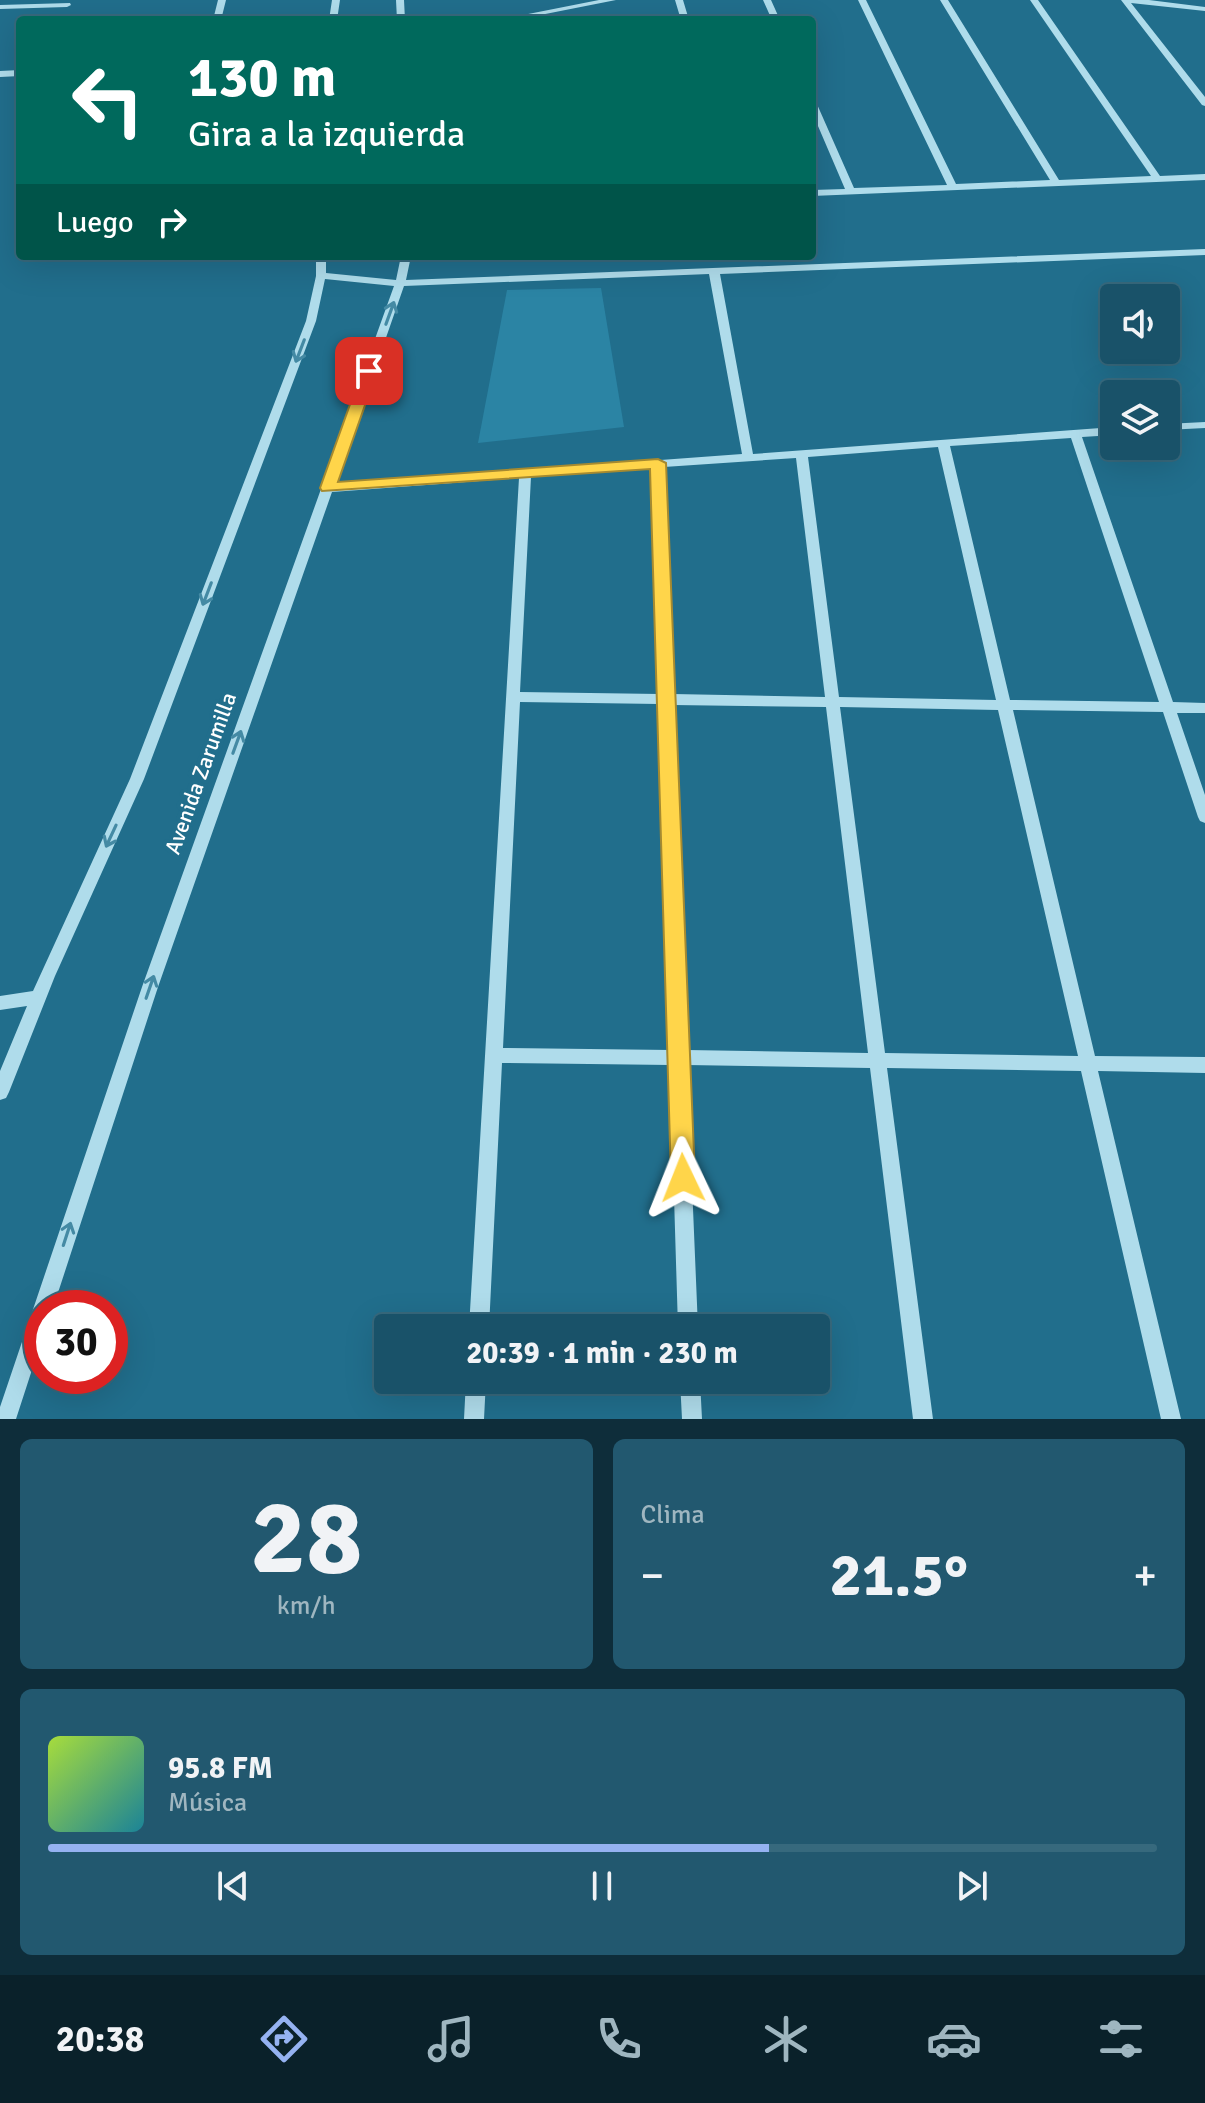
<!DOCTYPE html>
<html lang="es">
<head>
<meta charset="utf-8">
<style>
  body { margin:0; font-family:Signika,sans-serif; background:#22586f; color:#f1f3f6; height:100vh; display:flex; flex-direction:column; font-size:30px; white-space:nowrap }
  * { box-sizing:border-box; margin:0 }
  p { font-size:26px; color:#9fb6c0 }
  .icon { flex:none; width:44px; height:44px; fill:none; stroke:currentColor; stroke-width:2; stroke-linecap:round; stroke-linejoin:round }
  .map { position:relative; height:1419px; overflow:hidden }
  .side { display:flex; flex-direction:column; gap:20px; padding:20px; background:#0e2d3a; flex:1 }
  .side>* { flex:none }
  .banner { position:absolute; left:16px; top:16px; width:800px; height:244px; border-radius:8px; box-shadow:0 8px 32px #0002,0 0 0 2px #37697d; background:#00695c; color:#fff; overflow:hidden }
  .controls { position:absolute; left:1100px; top:284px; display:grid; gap:16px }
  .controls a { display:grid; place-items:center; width:80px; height:80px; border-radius:8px; background:#195269; box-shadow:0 8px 32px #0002,0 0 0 2px #37697d; font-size:40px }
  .speed { position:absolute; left:24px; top:1290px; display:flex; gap:16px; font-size:40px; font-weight:700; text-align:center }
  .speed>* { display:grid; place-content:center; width:104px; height:104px; border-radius:50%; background:#195269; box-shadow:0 8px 32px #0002,0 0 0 2px #37697d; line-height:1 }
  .speed .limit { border:12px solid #d22; background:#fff; color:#111 }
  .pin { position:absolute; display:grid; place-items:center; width:68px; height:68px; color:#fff; margin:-34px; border-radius:16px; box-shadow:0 4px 12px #0006 }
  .me { position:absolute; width:88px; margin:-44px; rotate:358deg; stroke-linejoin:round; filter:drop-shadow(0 0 6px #0008) }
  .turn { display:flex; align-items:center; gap:28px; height:168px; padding:0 40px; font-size:36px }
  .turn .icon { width:104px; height:104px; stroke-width:2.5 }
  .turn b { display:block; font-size:56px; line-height:68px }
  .then { display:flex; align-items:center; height:76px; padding:0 40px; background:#0003; gap:16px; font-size:30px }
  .big { font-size:60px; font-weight:700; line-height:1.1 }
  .side .tile { flex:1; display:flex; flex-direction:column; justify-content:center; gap:12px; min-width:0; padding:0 28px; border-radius:12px; background:#22586f }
  .side .dial { align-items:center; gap:0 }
  .dial b { font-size:104px; line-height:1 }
  .song { display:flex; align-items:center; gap:24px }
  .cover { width:96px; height:96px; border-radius:12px; background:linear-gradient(135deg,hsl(80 70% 55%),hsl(190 70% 35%)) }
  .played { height:8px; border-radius:4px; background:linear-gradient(90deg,#95b2f1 65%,#37697d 65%) }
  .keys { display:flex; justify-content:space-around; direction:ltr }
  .heat { display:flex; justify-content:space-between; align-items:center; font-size:44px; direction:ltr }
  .side .tiles { flex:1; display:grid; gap:20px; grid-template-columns:1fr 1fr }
  .tile:last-child { grid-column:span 2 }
  .trip { position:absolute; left:374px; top:1314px; width:456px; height:80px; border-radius:8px; background:#195269; box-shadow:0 8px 32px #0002,0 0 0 2px #37697d; font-weight:700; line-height:80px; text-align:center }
  .tab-bar { display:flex; height:128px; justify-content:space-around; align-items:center; background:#0a212a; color:#9fb6c0 }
  .tab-bar .icon { width:56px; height:56px }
  .tab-bar .selected { color:#95b2f1 }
  .tab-bar b { font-size:36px; color:#f1f3f6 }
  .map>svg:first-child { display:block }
  .green { fill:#2b84a4 }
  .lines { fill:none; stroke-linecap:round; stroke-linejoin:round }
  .minor { fill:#afdceb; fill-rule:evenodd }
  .oneway { stroke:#448aa4 }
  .route { fill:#ffd54a; stroke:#a68a30; stroke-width:2 }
  .labels { text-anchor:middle; stroke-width:8; stroke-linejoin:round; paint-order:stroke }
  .street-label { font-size:22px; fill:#fff; stroke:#216e8c }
</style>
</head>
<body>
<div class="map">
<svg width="1205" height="1419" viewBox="0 0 1205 1419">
  <rect width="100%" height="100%" fill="#216e8c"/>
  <path class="green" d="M601,288L624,427L478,443L507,290Z"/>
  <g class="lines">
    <path class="minor" d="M218,0H226L221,20H213Z
      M332,0H340L337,20H329Z
      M396,0H404L405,20H397Z
      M599,0H616L515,20H498Z
      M675,0H683L689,20H681Z
      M763,0H771L780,20H772Z
      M858,0H866L956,184L1050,180L940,0H948L1059,180L1151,176L1030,0H1038L1160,176L1205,174V180L812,196V190L845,189L812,112V99L816,102L854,188L947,185Z
      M1121,0H1149L1205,7V11L1131,3L1205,97V106L1202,105Z
      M70,3L71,5L67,7L0,9V5Z
      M20,70V76L0,77V71Z
      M1205,249V255L720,274L753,454L1114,427V435L1082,437L1173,702L1205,703V713H1177L1205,795V823L1200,821L1198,817L1163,712L1013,710L1095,1056L1205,1057V1073L1098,1071L1181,1419H1161L1081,1071L887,1068L933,1419H913L870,1068L687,1065L698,1328H678L670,1065L502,1063L489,1328H469L519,478L332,492L158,987L53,1308H42V1339L16,1419H0V1407L142,987L394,286L325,279L316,321L144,779L55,976L9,1092L6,1098L0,1100V1071L27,1006L0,1010V996L33,991L130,779L306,321L316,276V256H326V273L396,280L401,256H411L406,280ZM709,274L742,454L335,484L404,286ZM1071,438L1159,702L1010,700L950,446ZM938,447L996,700L839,697L808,457ZM796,458L825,697L673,694L664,467ZM652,468L659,694L520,692L531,477ZM520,702L659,704L670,1050L503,1048ZM673,705L826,707L868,1053L687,1050ZM840,707L998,710L1078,1056L885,1053Z
      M1205,422V428L1166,430V424Z
      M466,1380H486L484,1419H464Z
      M680,1380H700L702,1419H682Z"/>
  </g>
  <defs><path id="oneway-shaft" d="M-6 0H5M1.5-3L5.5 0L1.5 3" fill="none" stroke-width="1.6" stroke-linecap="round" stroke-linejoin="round" transform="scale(2)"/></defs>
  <g class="oneway">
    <use href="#oneway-shaft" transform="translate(390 313) rotate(-70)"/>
    <use href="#oneway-shaft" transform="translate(300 351) rotate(111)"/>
    <use href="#oneway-shaft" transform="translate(207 594) rotate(111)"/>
    <use href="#oneway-shaft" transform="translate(237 742) rotate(-70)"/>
    <use href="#oneway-shaft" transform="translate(111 836) rotate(115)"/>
    <use href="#oneway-shaft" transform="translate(150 987) rotate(-71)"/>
    <use href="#oneway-shaft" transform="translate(67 1234) rotate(-72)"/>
  </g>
  <path class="route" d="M369,367L377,371L338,482L658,459L666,463L695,1178L691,1186L683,1189L675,1186L671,1178L650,469L322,491L320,488L362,371Z"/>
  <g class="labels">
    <g class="street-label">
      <text transform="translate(200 773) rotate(-70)" y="8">Avenida Zarumilla</text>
    </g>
  </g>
</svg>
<div class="controls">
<a><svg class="icon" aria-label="sound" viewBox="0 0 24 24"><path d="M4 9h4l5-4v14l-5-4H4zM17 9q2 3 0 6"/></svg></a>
<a><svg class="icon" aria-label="layers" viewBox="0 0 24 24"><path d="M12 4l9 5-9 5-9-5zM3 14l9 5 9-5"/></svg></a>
</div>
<div class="speed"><div class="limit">30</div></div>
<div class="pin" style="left:369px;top:371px;background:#d93025"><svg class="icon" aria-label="arrive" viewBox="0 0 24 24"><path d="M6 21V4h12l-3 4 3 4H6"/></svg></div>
<svg class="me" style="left:683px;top:1178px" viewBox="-20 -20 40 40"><path d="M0-17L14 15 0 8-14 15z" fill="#ffd54a" stroke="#fff" stroke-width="4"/></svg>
<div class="trip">20:39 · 1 min · 230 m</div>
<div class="banner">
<div class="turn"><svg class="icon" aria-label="left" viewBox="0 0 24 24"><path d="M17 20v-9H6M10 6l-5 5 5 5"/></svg><div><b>130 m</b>Gira a la izquierda</div></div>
<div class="then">Luego<svg class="icon" aria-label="right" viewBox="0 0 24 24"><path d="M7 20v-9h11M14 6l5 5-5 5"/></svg></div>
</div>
</div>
<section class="side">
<div class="tiles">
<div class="tile dial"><b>28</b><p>km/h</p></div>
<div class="tile"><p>Clima</p>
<div class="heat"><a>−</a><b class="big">21.5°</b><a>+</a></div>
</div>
<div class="tile">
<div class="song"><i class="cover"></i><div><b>95.8 FM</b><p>Música</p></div></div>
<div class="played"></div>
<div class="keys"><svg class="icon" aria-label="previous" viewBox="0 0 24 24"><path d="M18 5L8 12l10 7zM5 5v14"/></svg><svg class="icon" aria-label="pause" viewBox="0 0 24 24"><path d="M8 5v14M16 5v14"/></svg><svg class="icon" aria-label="next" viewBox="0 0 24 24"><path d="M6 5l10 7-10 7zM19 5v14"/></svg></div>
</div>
</div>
</section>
<nav class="tab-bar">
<b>20:38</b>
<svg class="icon selected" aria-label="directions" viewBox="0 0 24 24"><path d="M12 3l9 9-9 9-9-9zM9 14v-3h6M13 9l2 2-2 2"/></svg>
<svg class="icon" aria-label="music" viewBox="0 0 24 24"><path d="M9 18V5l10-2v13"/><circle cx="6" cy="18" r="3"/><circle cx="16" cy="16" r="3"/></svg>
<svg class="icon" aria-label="phone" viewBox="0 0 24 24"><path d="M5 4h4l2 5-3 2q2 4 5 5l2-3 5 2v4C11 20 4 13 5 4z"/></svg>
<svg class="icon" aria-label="climate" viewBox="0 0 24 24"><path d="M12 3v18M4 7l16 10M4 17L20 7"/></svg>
<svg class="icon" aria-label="car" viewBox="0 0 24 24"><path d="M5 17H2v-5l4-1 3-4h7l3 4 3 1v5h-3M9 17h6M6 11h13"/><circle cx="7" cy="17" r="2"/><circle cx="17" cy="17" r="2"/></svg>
<svg class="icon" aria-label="filters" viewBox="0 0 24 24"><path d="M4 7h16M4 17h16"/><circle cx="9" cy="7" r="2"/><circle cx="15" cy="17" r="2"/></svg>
</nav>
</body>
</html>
